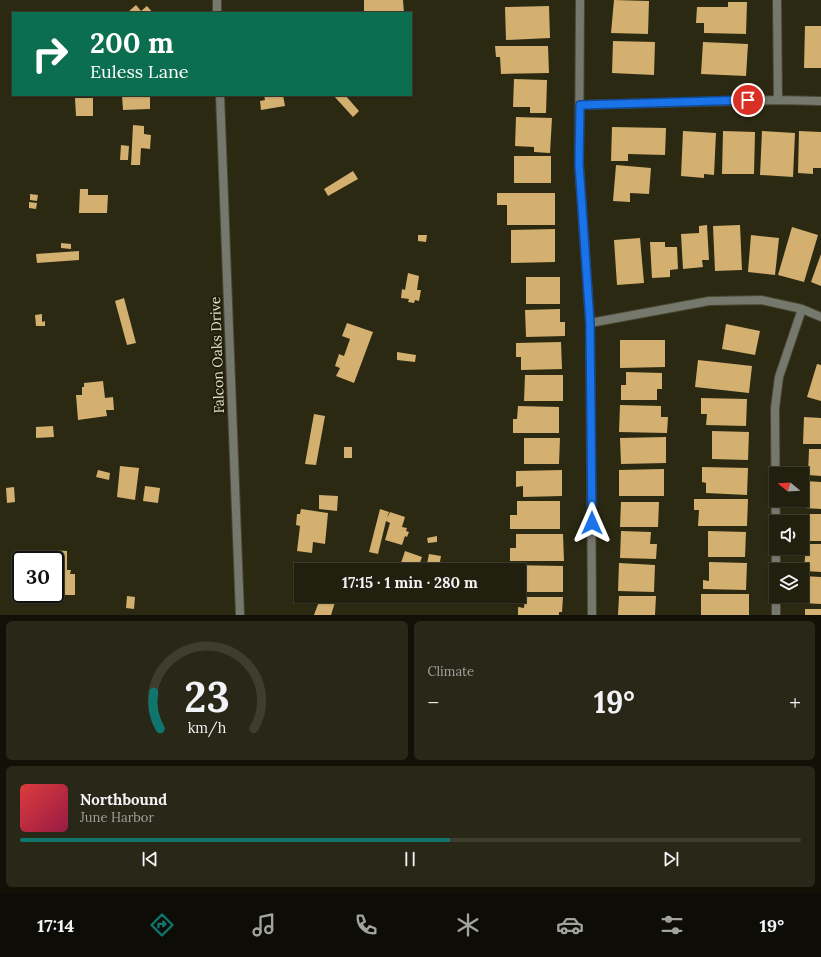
<!DOCTYPE html>
<html lang="en">
<head>
<meta charset="utf-8">
<style>
  body { margin:0; font-family:Lora,serif; background:#292717; color:#f1f3f6; height:100vh; display:flex; flex-direction:column; font-size:15px; white-space:nowrap }
  * { box-sizing:border-box; margin:0 }
  p { font-size:13px; color:#a2a29e }
  .icon { flex:none; width:22px; height:22px; fill:none; stroke:currentColor; stroke-width:2; stroke-linecap:round; stroke-linejoin:round }
  .map { position:relative; height:615px; overflow:hidden }
  .side { display:flex; flex-direction:column; gap:6px; padding:6px; background:#121108; flex:1 }
  .side>* { flex:none }
  .top-card { position:absolute; left:12px; top:12px; width:400px; height:84px; border-radius:0px; box-shadow:0 1px 3px #0004,0 0 0 1px #3e3d2e; background:#0b6e4f; color:#fff; overflow:hidden }
  .needle { width:26px; rotate:288deg }
  .fabs { position:absolute; left:769px; top:467px; display:grid; gap:8px }
  .fabs a { display:grid; place-items:center; width:40px; height:40px; border-radius:0px; background:#211f0e; box-shadow:0 1px 3px #0004,0 0 0 1px #3e3d2e; font-size:20px }
  .speed { position:absolute; left:12px; top:551px; display:flex; gap:8px; font-size:20px; font-weight:700; text-align:center }
  .speed>* { display:grid; place-content:center; width:52px; height:52px; border-radius:50%; background:#211f0e; box-shadow:0 1px 3px #0004,0 0 0 1px #3e3d2e; line-height:1 }
  .speed .limit { border:2px solid #111; border-radius:6px; background:#fff; color:#111 }
  .pin { position:absolute; display:grid; place-items:center; width:34px; height:34px; color:#fff; margin:-17px; border:2px solid #fff; border-radius:50%; box-shadow:0 1px 4px #0007 }
  .me { position:absolute; width:44px; margin:-22px; rotate:0deg; stroke-linejoin:round; filter:drop-shadow(0 0 3px #0008) }
  .turn { display:flex; align-items:center; gap:14px; height:84px; padding:0 12px; font-size:18px }
  .turn .icon { width:52px; height:52px; stroke-width:2.5 }
  .turn b { display:block; font-size:28px; line-height:34px }
  .big { font-size:30px; font-weight:700; line-height:1.1 }
  .side .card { flex:1; display:flex; flex-direction:column; justify-content:center; gap:6px; min-width:0; padding:0 14px; border-radius:6px; background:#292717 }
  .side .dial { align-items:center; gap:0 }
  .dial svg { height:104px; overflow:visible; fill:none; stroke:#3e3d2e; stroke-width:7; stroke-linecap:round; text-anchor:middle }
  .dial text { fill:#f1f3f6; stroke:none }
  .song { display:flex; align-items:center; gap:12px }
  .cover { width:48px; height:48px; border-radius:6px; background:linear-gradient(135deg,hsl(0 70% 55%),hsl(340 70% 35%)) }
  .played { height:4px; border-radius:2px; background:linear-gradient(90deg,#0f766e 55%,#3e3d2e 55%) }
  .keys { display:flex; justify-content:space-around; direction:ltr }
  .heat { display:flex; justify-content:space-between; align-items:center; font-size:22px; direction:ltr }
  .side .tiles { flex:1; display:grid; gap:6px; grid-template-columns:1fr 1fr }
  .card:last-child { grid-column:span 2 }
  .trip { position:absolute; left:294px; top:563px; width:232px; height:40px; border-radius:0px; background:#211f0e; box-shadow:0 1px 3px #0004,0 0 0 1px #3e3d2e; font-weight:700; line-height:40px; text-align:center }
  .menu { display:flex; height:64px; justify-content:space-around; align-items:center; background:#0d0c06; color:#a2a29e }
  .menu .icon { width:28px; height:28px }
  .menu .selected { color:#0f766e }
  .menu b { font-size:18px; color:#f1f3f6 }
  .map>svg:first-child { display:block }
  .building { fill:#d3b070 }
  .lines { fill:none; stroke-linecap:round; stroke-linejoin:round }
  .minor-casing { stroke:#4a4731; stroke-width:10 }
  .minor { stroke:#75786d; stroke-width:8 }
  .route-casing { stroke:#114b97; stroke-width:10 }
  .route { stroke:#1a73e8; stroke-width:7 }
  .labels { text-anchor:middle; stroke-width:4; stroke-linejoin:round; paint-order:stroke }
  .street-label { font-size:14px; fill:#e5e3d5; stroke:#221f08 }
</style>
</head>
<body>
<div class="map">
<svg width="821" height="615" viewBox="0 0 821 615">
  <rect width="100%" height="100%" fill="#2c2912"/>
  <path class="building" d="M364,0H403L404,13H364Z
    M614,0L649,1L648,34L611,33Z
    M728,2H747L746,34L704,33V23H696L697,7H728Z
    M136,5L141,11L147,6L153,13H130L128,12Z
    M549,6L550,38L506,40L505,7Z
    M805,26H821V68H804Z
    M613,41L655,42L654,75L612,73Z
    M703,42L748,44L746,76L701,74Z
    M495,46H548L549,73L501,74L500,57H496Z
    M514,79L547,80L546,113H530V107H513Z
    M122,95H150V109L123,110Z
    M264,95H283L285,106L261,110L260,101L265,100Z
    M333,95H345L359,111L353,117Z
    M75,98H93V116H76Z
    M516,117L552,118L550,153L534,152V147L515,146Z
    M133,125L144,126V134L151,135L150,149L141,148L140,165H131Z
    M612,127L666,128L665,155L628,154V161H611Z
    M683,131L716,133L714,175L704,174V178L681,176Z
    M723,131L755,132L754,174H722Z
    M762,131L795,133L793,177L760,175Z
    M799,131L821,132V168H813V174L798,173Z
    M121,145L129,146L128,160H120Z
    M514,156H551V183H514Z
    M616,165L651,168L649,194L630,193V202L613,201Z
    M353,171L358,179L328,196L324,189Z
    M80,189H88V195H108L107,213H79Z
    M497,193H555V225H507V205H497Z
    M30,194L38,195L37,201L30,200Z
    M29,202L37,203L36,209L29,208Z
    M707,225L709,260H702L703,267L683,269L681,234L699,233V226Z
    M740,225L742,270L715,271L713,226Z
    M792,227L818,235L804,282L778,275Z
    M555,229V262L511,263V230Z
    M418,235H427L426,242L418,241Z
    M751,235L779,238L775,275L748,272Z
    M640,238L644,283L617,285L614,240Z
    M650,242H665V247H677L678,269L670,270V277L652,278Z
    M61,243L71,244V249L61,248Z
    M79,251V260L37,263L36,254Z
    M821,254V286L811,282Z
    M408,273L419,276L417,290H421L419,301L415,300L414,303L408,302L409,299L401,298L402,289L405,290Z
    M526,277H560V304H526Z
    M124,298L136,343L127,345L115,301Z
    M560,309V322H565V336L526,337L525,310Z
    M42,314V322L45,321V326H36L35,315Z
    M347,323L373,332L354,383L336,376L340,368L335,366L339,354L344,356L350,339L342,336Z
    M726,324L760,331L755,355L722,349Z
    M620,340H665V367L620,368Z
    M561,342L562,369L521,370V357H516V343Z
    M397,352L416,355L415,362L397,360Z
    M698,360L752,366L749,393L695,387Z
    M817,364L821,365V401L807,397Z
    M626,372L662,373V389H657V400H621V385H626Z
    M525,375H563V401H524Z
    M103,381L105,398L113,397L114,410H106L107,416L78,420L76,395H82V387H84V383Z
    M701,398L747,399L746,426L706,425L707,414H701Z
    M620,405L661,406V417H668L667,433L619,432Z
    M518,406L559,407V433H513V419H517Z
    M314,414L325,416L316,465L305,464Z
    M804,417L821,418V444H803Z
    M53,426L54,437L36,438V427Z
    M712,431L749,432L748,460L712,459Z
    M666,437V463L621,464L620,438Z
    M524,438H560L559,464H524Z
    M344,447H352V458H344Z
    M809,449H821V476L808,475Z
    M120,466L139,468L135,500L117,497Z
    M702,467L748,468L747,495L706,493V483L702,482Z
    M664,469V496H619V470Z
    M98,470L110,473L109,480L96,477Z
    M562,470V496L523,497V486L516,487V471Z
    M805,481L821,482V509L804,508Z
    M145,486L160,488L158,503L143,501Z
    M14,487L15,502L7,503L6,488Z
    M319,495L338,496L337,511L319,509Z
    M694,499H748L747,526H698L699,510H694Z
    M517,501H560V529H510V515H517Z
    M621,502H659L658,527H620Z
    M301,509L328,513L325,544L313,542L312,553L297,551L300,526L296,525L297,514H300Z
    M380,509L389,512L387,518L390,512L405,517L402,527L407,528L406,531L409,532L407,537L405,536L402,545L385,540L390,523L386,521L378,554L369,552Z
    M803,514H821V541H803Z
    M621,531L651,532L650,544H657L656,559L620,558Z
    M708,531L746,532L745,557H708Z
    M516,534H563L564,561H510V548H516Z
    M437,536V542L428,543L427,538Z
    M806,544H821V572L804,571Z
    M50,550L67,551V570H71L70,574H75V595H55V560H50Z
    M405,551L422,557L418,568L401,563Z
    M429,554L441,556L439,567L427,564Z
    M709,562L747,563L746,590L703,589V580L709,581Z
    M619,563L655,565L654,592L618,591Z
    M509,565L563,566V592H519V570H509Z
    M803,576L821,577V604L802,603Z
    M701,594H749V615H701Z
    M127,596L135,597L134,609L126,608Z
    M321,596H337L331,615H314Z
    M619,596H656L655,615H618Z
    M525,597H563L562,612H559V615H518V607L524,608Z
    M805,609H821V615H805Z"/>
  <g class="lines">
    <g class="minor-casing">
      <path id="minor" d="M217,0V13
        M580,0L579,164L590,323L592,615
        M777,0L778,100
        M220,95L240,615
        M580,105L778,100L821,101
        M590,323L709,301L761,300L802,309L821,317
        M776,570L775,408L779,377L802,309
        M776,596V615"/>
    </g>
    <use href="#minor" class="minor"/>
  </g>
  <g class="lines">
    <g class="route-casing">
      <path id="route" d="M592,523L590,323L579,164L580,105L748,100"/>
    </g>
    <use href="#route" class="route"/>
  </g>
  <g class="labels">
    <g class="street-label">
      <text transform="translate(217 355) rotate(-92)" y="5">Falcon Oaks Drive</text>
    </g>
  </g>
</svg>
<div class="fabs">
<a><svg class="needle" viewBox="-14 -14 28 28"><path d="M0-13l5 13h-10z" fill="#e53935"/><path d="M0 13l5-13h-10z" fill="#a2a29e"/></svg></a>
<a><svg class="icon" aria-label="sound" viewBox="0 0 24 24"><path d="M4 9h4l5-4v14l-5-4H4zM17 9q2 3 0 6"/></svg></a>
<a><svg class="icon" aria-label="layers" viewBox="0 0 24 24"><path d="M12 4l9 5-9 5-9-5zM3 14l9 5 9-5"/></svg></a>
</div>
<div class="speed"><div class="limit">30</div></div>
<div class="pin" style="left:748px;top:100px;background:#d93025"><svg class="icon" aria-label="arrive" viewBox="0 0 24 24"><path d="M6 21V4h12l-3 4 3 4H6"/></svg></div>
<svg class="me" style="left:592px;top:523px" viewBox="-20 -20 40 40"><path d="M0-17L14 15 0 8-14 15z" fill="#1a73e8" stroke="#fff" stroke-width="4"/></svg>
<div class="trip">17:15 · 1 min · 280 m</div>
<div class="top-card">
<div class="turn"><svg class="icon" aria-label="right" viewBox="0 0 24 24"><path d="M7 20v-9h11M14 6l5 5-5 5"/></svg><div><b>200 m</b>Euless Lane</div></div>
</div>
</div>
<section class="side">
<div class="tiles">
<div class="card dial"><svg viewBox="0 0 100 80">
<path d="M14 69A42 42 0 1 1 86 69"/>
<path d="M14 69A42 42 0 0 1 9 41" stroke="#0f766e"/>
<text x="50" y="56" font-size="32" font-weight="700">23</text>
<text x="50" y="72" font-size="11">km/h</text>
</svg></div>
<div class="card"><p>Climate</p>
<div class="heat"><a>−</a><b class="big">19°</b><a>+</a></div>
</div>
<div class="card">
<div class="song"><i class="cover"></i><div><b>Northbound</b><p>June Harbor</p></div></div>
<div class="played"></div>
<div class="keys"><svg class="icon" aria-label="previous" viewBox="0 0 24 24"><path d="M18 5L8 12l10 7zM5 5v14"/></svg><svg class="icon" aria-label="pause" viewBox="0 0 24 24"><path d="M8 5v14M16 5v14"/></svg><svg class="icon" aria-label="next" viewBox="0 0 24 24"><path d="M6 5l10 7-10 7zM19 5v14"/></svg></div>
</div>
</div>
</section>
<nav class="menu">
<b>17:14</b>
<svg class="icon selected" aria-label="directions" viewBox="0 0 24 24"><path d="M12 3l9 9-9 9-9-9zM9 14v-3h6M13 9l2 2-2 2"/></svg>
<svg class="icon" aria-label="music" viewBox="0 0 24 24"><path d="M9 18V5l10-2v13"/><circle cx="6" cy="18" r="3"/><circle cx="16" cy="16" r="3"/></svg>
<svg class="icon" aria-label="phone" viewBox="0 0 24 24"><path d="M5 4h4l2 5-3 2q2 4 5 5l2-3 5 2v4C11 20 4 13 5 4z"/></svg>
<svg class="icon" aria-label="climate" viewBox="0 0 24 24"><path d="M12 3v18M4 7l16 10M4 17L20 7"/></svg>
<svg class="icon" aria-label="car" viewBox="0 0 24 24"><path d="M5 17H2v-5l4-1 3-4h7l3 4 3 1v5h-3M9 17h6M6 11h13"/><circle cx="7" cy="17" r="2"/><circle cx="17" cy="17" r="2"/></svg>
<svg class="icon" aria-label="filters" viewBox="0 0 24 24"><path d="M4 7h16M4 17h16"/><circle cx="9" cy="7" r="2"/><circle cx="15" cy="17" r="2"/></svg>
<b>19°</b>
</nav>
</body>
</html>
